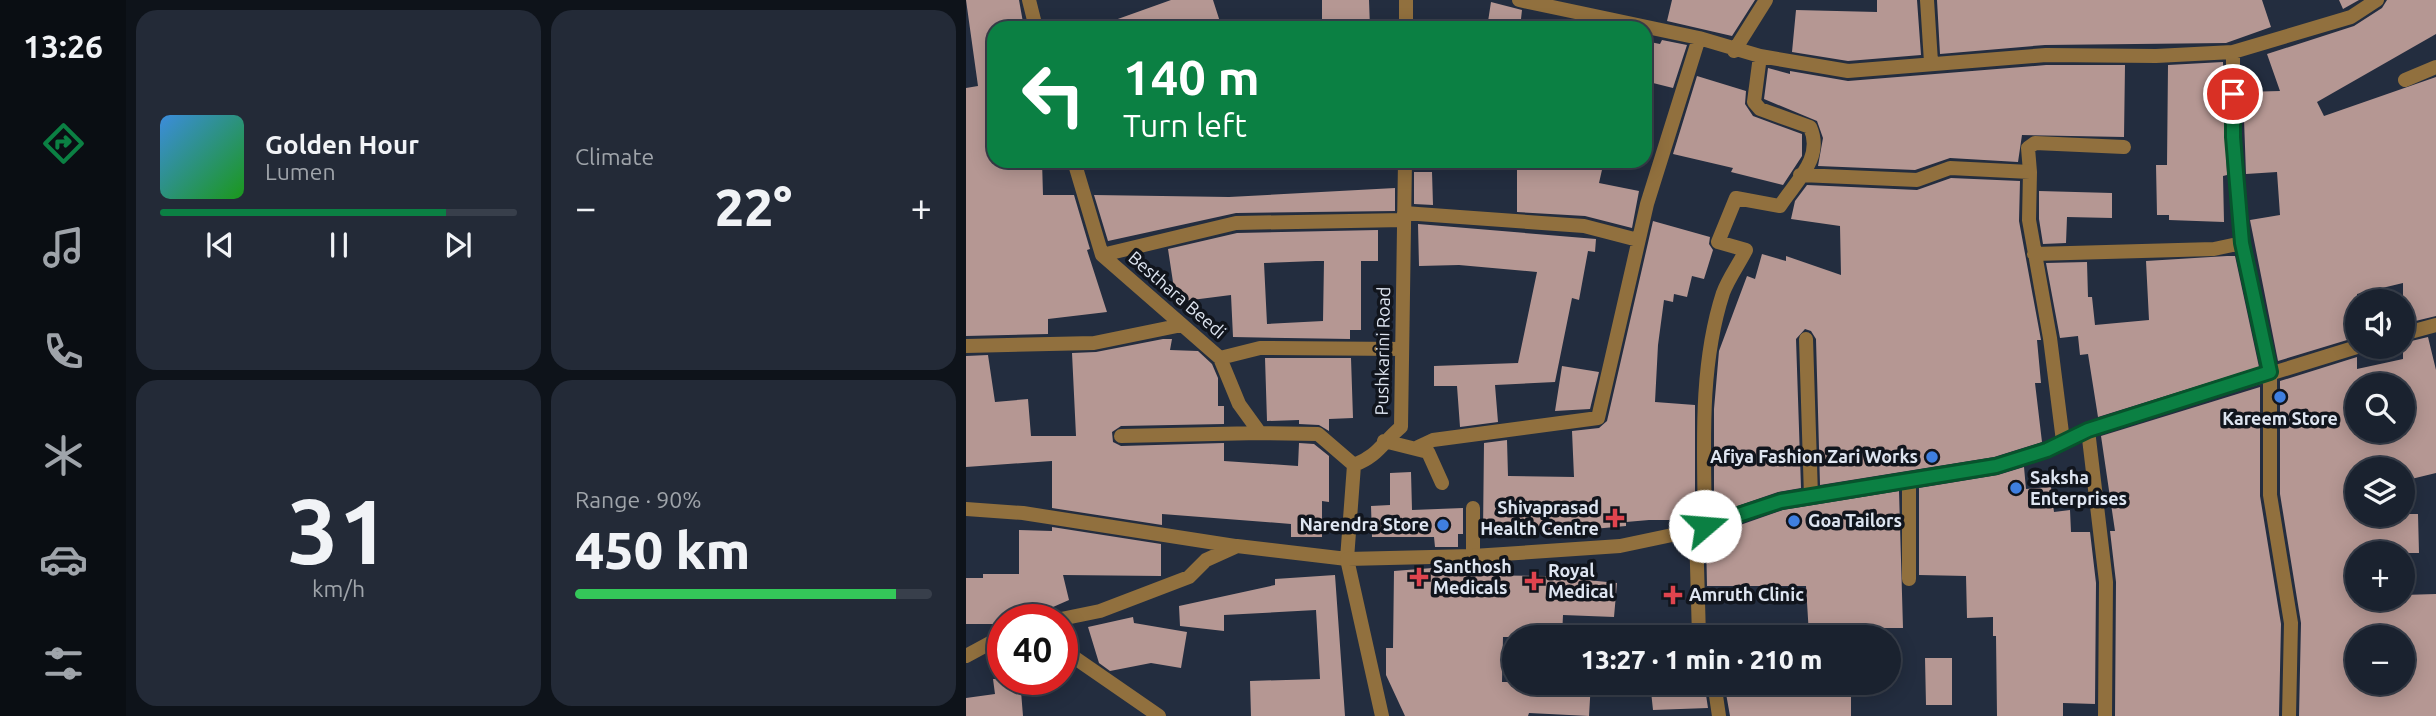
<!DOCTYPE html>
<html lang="en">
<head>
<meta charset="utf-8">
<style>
  body { margin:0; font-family:Ubuntu,sans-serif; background:#232a37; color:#f1f3f6; height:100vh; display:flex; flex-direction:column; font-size:26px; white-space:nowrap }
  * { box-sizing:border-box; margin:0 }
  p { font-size:23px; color:#9fa4aa }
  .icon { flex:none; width:38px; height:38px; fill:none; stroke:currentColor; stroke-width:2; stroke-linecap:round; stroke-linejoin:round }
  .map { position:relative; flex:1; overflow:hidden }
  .sheet { display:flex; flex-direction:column; gap:10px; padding:10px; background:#0e131a; width:840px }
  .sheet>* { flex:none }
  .banner { position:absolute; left:21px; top:21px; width:665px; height:147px; border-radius:21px; box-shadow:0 4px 18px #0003,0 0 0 2px #383f4b; background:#0b8043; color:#fff; overflow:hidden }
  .controls { position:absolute; left:1379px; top:289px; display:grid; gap:14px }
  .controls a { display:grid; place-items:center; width:70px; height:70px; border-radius:50%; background:#1a222f; box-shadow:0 4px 18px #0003,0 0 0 2px #383f4b; font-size:35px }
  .speed { position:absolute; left:21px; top:604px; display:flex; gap:14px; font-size:35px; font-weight:700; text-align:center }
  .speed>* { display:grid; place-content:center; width:91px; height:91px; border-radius:50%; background:#1a222f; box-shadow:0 4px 18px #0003,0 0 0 2px #383f4b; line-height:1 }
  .speed .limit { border:10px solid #d22; background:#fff; color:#111 }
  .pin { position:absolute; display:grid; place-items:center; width:60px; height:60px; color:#fff; margin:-30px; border:4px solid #fff; border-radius:50%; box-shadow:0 2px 7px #0007 }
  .me { position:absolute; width:77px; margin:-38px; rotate:72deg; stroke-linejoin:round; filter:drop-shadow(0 0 5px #0008) }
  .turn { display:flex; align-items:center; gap:24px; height:147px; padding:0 21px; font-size:32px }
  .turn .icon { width:91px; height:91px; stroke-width:2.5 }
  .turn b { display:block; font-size:49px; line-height:60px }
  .big { font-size:52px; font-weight:800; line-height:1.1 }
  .sheet .widget { flex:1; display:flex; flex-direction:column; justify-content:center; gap:10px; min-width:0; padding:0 24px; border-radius:21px; background:#232a37 }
  .sheet .dial { align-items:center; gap:0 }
  .dial b { font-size:91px; line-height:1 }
  .song { display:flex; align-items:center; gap:21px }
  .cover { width:84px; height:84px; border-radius:10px; background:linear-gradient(135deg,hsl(210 70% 55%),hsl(120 70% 35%)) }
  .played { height:7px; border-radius:4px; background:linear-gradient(90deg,#0b8043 80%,#383f4b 80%) }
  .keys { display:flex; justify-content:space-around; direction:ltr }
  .heat { display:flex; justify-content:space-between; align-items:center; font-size:38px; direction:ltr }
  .charge { height:10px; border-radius:5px; background:linear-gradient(90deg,#34c759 90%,#383f4b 0) }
  .sheet .tiles { flex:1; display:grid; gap:10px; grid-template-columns:repeat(2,1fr) }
  .trip { position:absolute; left:536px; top:625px; width:399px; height:70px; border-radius:35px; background:#1a222f; box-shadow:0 4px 18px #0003,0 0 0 2px #383f4b; font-weight:800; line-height:70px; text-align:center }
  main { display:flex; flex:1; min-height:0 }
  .dock { display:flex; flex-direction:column; width:126px; justify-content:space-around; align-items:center; background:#0a0e13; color:#9fa4aa }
  .dock .icon { width:49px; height:49px }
  .dock .selected { color:#0b8043 }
  .dock b { font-size:32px; color:#f1f3f6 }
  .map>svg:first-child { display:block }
  .building { fill:#b59793; fill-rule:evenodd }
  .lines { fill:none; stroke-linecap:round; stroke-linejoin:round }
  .minor { stroke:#91703e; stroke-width:14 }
  .tertiary { stroke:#91703e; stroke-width:14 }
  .route-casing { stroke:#07532c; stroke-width:18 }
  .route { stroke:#0b8043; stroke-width:12 }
  .shop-dot { fill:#3f7fe0; stroke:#11151d; stroke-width:2.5 }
  .health-dot { fill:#e0444e; stroke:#11151d; stroke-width:2.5 }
  .labels { text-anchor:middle; stroke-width:7; stroke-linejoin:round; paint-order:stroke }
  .street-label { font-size:18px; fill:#dee5f1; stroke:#11151d }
  .poi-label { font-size:18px; font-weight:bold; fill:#dee5f1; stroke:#11151d; text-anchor:start }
</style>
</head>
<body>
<main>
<nav class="dock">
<b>13:26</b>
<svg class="icon selected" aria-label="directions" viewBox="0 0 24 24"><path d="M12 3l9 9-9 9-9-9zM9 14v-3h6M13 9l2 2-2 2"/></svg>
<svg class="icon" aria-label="music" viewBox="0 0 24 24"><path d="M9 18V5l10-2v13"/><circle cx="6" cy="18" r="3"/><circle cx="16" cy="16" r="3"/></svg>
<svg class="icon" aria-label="phone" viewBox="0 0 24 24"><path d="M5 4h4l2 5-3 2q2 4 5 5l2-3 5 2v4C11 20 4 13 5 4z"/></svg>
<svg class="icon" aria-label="climate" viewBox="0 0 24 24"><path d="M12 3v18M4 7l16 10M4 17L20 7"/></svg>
<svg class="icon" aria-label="car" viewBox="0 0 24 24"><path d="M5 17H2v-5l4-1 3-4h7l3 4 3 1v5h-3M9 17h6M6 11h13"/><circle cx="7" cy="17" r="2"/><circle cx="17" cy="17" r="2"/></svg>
<svg class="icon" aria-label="filters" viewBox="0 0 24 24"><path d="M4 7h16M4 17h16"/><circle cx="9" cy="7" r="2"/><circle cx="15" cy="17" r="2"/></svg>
</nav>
<section class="sheet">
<div class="tiles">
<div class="widget">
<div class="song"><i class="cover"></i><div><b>Golden Hour</b><p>Lumen</p></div></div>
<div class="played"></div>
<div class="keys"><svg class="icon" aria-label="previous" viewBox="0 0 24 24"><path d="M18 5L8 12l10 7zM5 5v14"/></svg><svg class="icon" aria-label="pause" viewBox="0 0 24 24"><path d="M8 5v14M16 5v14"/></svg><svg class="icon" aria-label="next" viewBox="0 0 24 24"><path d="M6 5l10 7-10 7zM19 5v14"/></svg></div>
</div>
<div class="widget"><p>Climate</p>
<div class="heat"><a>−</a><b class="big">22°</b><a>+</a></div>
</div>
<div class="widget dial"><b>31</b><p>km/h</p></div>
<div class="widget"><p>Range · 90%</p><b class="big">450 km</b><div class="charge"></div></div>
</div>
</section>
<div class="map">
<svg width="1470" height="716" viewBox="0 0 1470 716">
  <rect width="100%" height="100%" fill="#232d3f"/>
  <path class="building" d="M0,0H53L58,28H28V161H76L77,195H108L124,249L121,250L141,312L82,319V334L0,336V88L12,86Z
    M205,0H247L256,28H135V25Z
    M356,0H403L404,28H356Z
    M706,0H789L766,36L701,21Z
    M911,0H951L955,55L882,61L826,52L830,10L911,12Z
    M971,0H1296L1305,27L1260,43L1079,45L974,54Z
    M1373,0H1393L1377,9Z
    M1421,0H1470V34L1351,102L1358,116L1470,77V316L1437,324V283L1391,294V337L1312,361L1284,220L1314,215L1311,172L1280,174L1277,92L1314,91L1301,54L1388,26L1416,8Z
    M525,2L556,10L554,28H521Z
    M696,40L721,45L707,88L679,81V41L694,44Z
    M1257,62L1261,175L1257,176L1258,222L1203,220V215H1191L1190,165H1201L1202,65Z
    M1080,65H1159L1158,137L1056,135L1052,162L984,158L949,170L852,166L857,138L851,121L798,99L802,68L824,74V71L882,81Z
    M731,76L780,91L779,104L787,116L836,134V156L817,185L765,172L767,168L707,154Z
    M551,161H638L633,183L673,191L666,228L619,216L551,212Z
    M448,172H466L467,205L448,204Z
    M985,178L1054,181L1053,221L1075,340H1071L1075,383H1069L1076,442L1028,457L854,485L850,339L845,331L839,329L830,339L835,488L812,492L748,514V409L753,351L781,276L789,279L796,254L820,261V256L875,275L874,226L825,219L829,201L841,185L951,190Z
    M429,188V211L270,213L142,241L128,195L263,197Z
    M1073,191L1146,193V218L1101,217L1100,243L1077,244L1073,219Z
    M687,221L744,237L743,244L747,250L738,279L726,276L721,297L708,294L707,302L698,300L692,345L689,402L729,405V520H683L660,522V526L627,529L517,532L518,443L541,440L542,476L608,477L606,431L633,428L641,421Z
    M452,224L630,239L629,252L622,251L613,300L606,298L589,382L529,385L532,422L494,427L491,386H468V366L552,363L571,272L493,265L453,266Z
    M412,230V261H395V330H384V339L267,337L265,295L210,302L202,249L271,233ZM350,261H358L357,321L301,324L298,263Z
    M1261,256H1269L1293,367L1132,417L1122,354L1114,355L1112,336L1094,338L1080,263L1121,262L1122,297H1126L1129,325L1183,320L1180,261Z
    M1462,337L1470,370V473L1437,481V469H1391V514H1452L1453,553H1391V598H1437V595L1470,594V716H1333L1335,623L1314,494V381L1391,357V369L1437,359V343ZM1391,385H1437V430H1391ZM1391,637H1437V682H1391Z
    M197,339H206L204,350L232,351L246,364L252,378V406H258V424L155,426L146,432L147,442L155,446L258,443V461L332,466L333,443L348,444L363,456V502L356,501V537H325V524L196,514V525L86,508V461L0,467V356L22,355L29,402L62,399L65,436H110L106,353L130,352Z
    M299,358H385L387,418L363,419V431L353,425L333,424V420L301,421Z
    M596,366L633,372L624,409L589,411Z
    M1294,387V496L1315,624L1313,716H1149L1150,582L1144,531H1149L1135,436Z
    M1058,467L1060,489L1085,487L1088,512L1104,510L1105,532H1124L1130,583L1129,704L1097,703V716H1031L1030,636H1027V617L1001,618L1000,576L953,575V488L1032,475Z
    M445,472L446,510L497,508V534H492V547H469L468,537H406L405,506L424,505V473Z
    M933,491L937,628H892V635H843L840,586H741L740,537L817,510Z
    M86,527L195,544V576L97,575L103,600L71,614H36V624H0V578H17V574H53V530L86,531Z
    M492,566L491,575L581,576L651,583L648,617L597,615L596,637H537L536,682H625L623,716L563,713L562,716H439L420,675V648H427L428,571Z
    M369,575L379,716H285L284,681L354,679L350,610L258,615V631L214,626L213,606L309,585V579Z
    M167,617L168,623L221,632L215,668L185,663L144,671L133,663L122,627Z
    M959,658H986V705H960Z
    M27,679H54L57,716H0V698L29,694Z
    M684,682H738L742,708L687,710Z
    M758,682H854V691L885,692V716H764Z"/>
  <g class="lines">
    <path class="minor" d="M63,0L70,28
      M961,0L965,62
      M440,28V0
      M733,38L794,56L788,102L794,109L844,127C858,158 830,181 814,206L770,198L752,242L780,250C773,264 762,279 757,293C733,367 738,449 739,525
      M768,51L800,0
      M1267,52V137L1276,243L1304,372V495L1325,623L1323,716
      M794,56L882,71L1080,55L1190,56L1267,52L1385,17L1411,0
      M1439,80L1470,67
      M108,161L136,255L254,358L273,404L294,433L352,434L388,465
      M1064,172L1062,148L1069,143L1158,147
      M834,175L951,180L984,168L1064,172L1063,220L1084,338L1097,441
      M438,213L618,226L672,240
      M1068,254L1248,249L1276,243
      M136,255L270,223L438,220
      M840,339L845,496
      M0,346L128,343L216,325
      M254,358L294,348L436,349
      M1122,430L1140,582L1139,716
      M155,436L294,433
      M418,441L462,452L476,483
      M452,447L467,440L632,418L681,204L733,38L553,0
      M943,480V579
      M507,508V556
      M0,509L57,513L269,546
      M730,530L733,637
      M90,620L134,611L223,577L240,560L271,546L381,559L388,465C412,456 416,443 435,427L439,161
      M96,649L193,716
      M0,656L37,636
      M748,682L753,716"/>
    <path class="tertiary" d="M1437,334L1470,325
      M416,716L381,559L507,556L654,546L730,530L815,501L1030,466L1081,450L1122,430L1394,346"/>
  </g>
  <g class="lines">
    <g class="route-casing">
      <path id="route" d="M739,526L815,501L1030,466L1081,450L1122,430L1304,372L1276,243L1267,137V94"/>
    </g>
    <use href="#route" class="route"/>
  </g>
  <g class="shop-dot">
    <circle cx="1314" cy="397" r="7"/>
    <circle cx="966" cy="457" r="7"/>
    <circle cx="1050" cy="488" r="7"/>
    <circle cx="828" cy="521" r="7"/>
    <circle cx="477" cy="525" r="7"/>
  </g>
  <g class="health-dot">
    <path d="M645.5 507.5h7v7h7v7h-7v7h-7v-7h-7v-7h7z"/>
    <path d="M449.5 566.5h7v7h7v7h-7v7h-7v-7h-7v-7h7z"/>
    <path d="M564.5 570.5h7v7h7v7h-7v7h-7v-7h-7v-7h7z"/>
    <path d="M703.5 584.5h7v7h7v7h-7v7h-7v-7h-7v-7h7z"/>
  </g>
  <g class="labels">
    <g class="street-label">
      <text transform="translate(211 295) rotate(41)" y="6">Besthara Beedi</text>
      <text transform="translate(417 351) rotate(-89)" y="6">Pushkarini Road</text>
    </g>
    <g class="poi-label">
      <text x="1314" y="425" text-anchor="middle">Kareem Store</text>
      <text x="952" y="463" text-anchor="end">Afiya Fashion Zari Works</text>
      <text x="1064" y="484">Saksha<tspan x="1064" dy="21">Enterprises</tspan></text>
      <text x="633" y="514" text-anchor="end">Shivaprasad<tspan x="633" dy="21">Health Centre</tspan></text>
      <text x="842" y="527">Goa Tailors</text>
      <text x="463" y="531" text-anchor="end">Narendra Store</text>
      <text x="467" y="573">Santhosh<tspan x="467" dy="21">Medicals</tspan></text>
      <text x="582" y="577">Royal<tspan x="582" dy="21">Medical</tspan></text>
      <text x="723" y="601">Amruth Clinic</text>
    </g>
  </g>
</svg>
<div class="controls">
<a><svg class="icon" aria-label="sound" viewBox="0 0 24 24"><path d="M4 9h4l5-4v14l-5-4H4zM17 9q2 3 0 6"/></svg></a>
<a><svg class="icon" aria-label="search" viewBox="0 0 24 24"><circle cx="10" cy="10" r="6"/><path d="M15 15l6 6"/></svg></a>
<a><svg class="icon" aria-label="layers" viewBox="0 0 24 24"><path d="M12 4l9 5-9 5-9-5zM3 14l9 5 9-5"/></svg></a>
<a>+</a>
<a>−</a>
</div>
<div class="speed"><div class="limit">40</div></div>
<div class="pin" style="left:1267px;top:94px;background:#d93025"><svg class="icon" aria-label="arrive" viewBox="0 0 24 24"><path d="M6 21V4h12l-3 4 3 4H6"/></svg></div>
<svg class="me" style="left:739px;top:526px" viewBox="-20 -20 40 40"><circle r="19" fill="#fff"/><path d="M0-13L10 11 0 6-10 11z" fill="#0b8043"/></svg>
<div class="trip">13:27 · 1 min · 210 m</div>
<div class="banner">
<div class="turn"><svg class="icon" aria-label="left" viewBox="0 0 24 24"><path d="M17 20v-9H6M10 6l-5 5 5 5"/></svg><div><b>140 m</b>Turn left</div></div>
</div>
</div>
</main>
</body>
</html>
